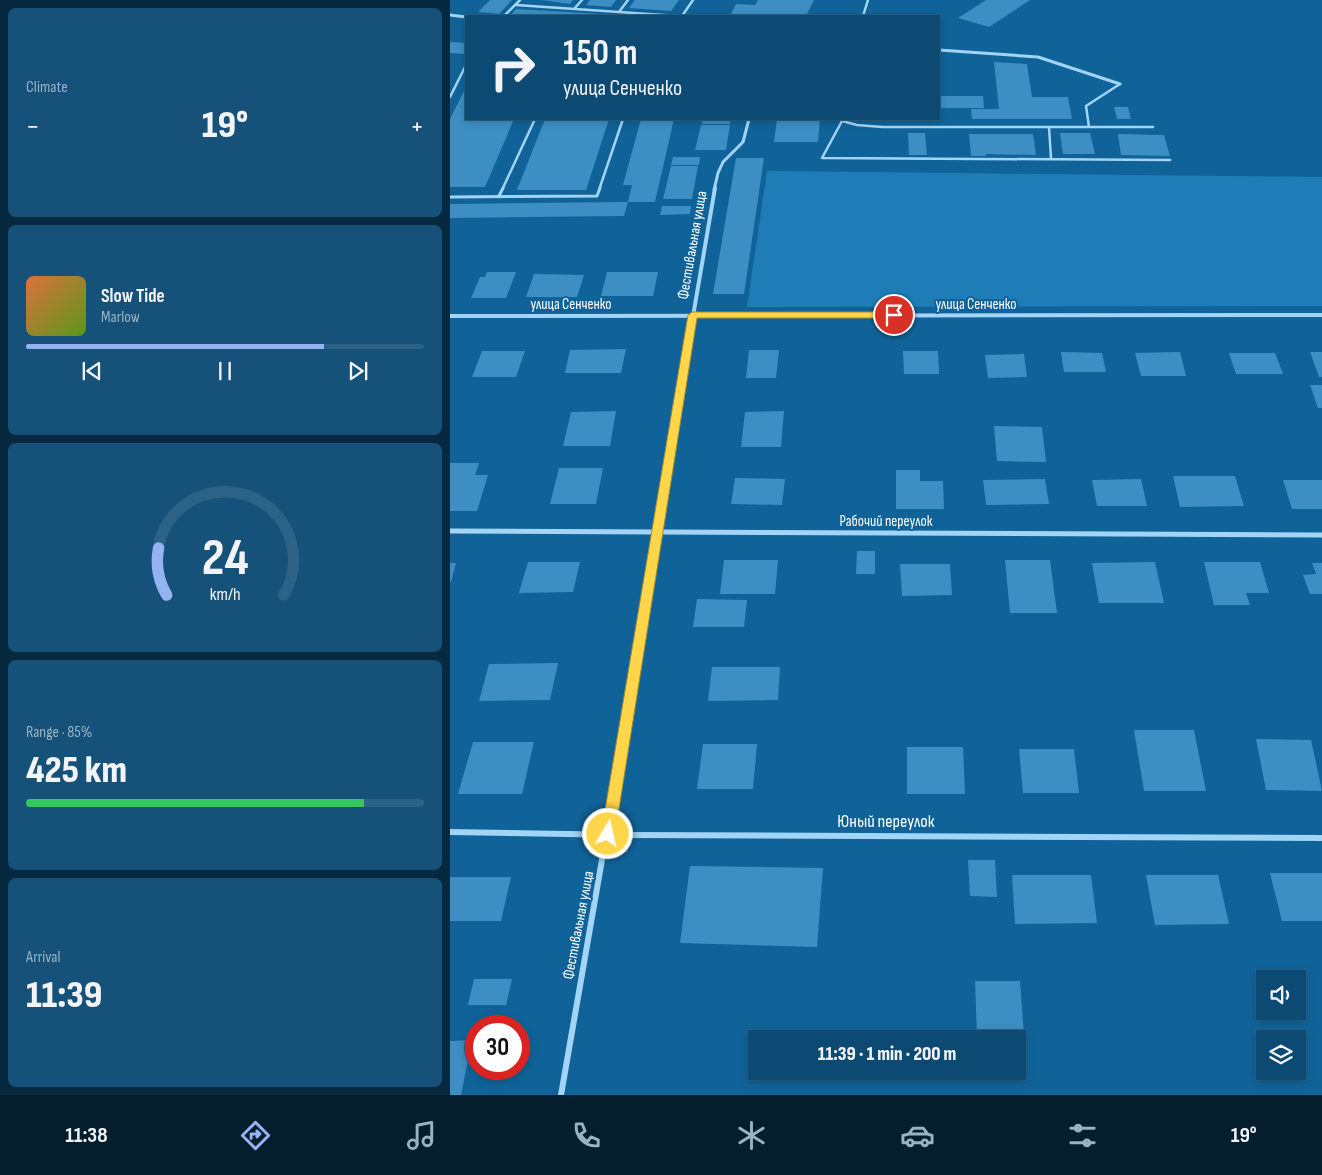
<!DOCTYPE html>
<html lang="en">
<head>
<meta charset="utf-8">
<style>
  body { margin:0; font-family:"Sofia Sans Condensed",sans-serif; background:#155178; color:#f1f3f6; height:100vh; display:flex; flex-direction:column; font-size:19px; white-space:nowrap }
  * { box-sizing:border-box; margin:0 }
  p { font-size:16px; color:#9ab3c4 }
  .icon { flex:none; width:28px; height:28px; fill:none; stroke:currentColor; stroke-width:2; stroke-linecap:round; stroke-linejoin:round }
  .map { position:relative; flex:1; overflow:hidden }
  .details { display:flex; flex-direction:column; gap:8px; padding:8px; background:#07293f; width:450px }
  .details>* { flex:none }
  .guide { position:absolute; left:15px; top:15px; width:475px; height:105px; border-radius:0px; box-shadow:0 2px 8px #0003,0 0 0 1px #2c6285; background:#0c4a73; color:#f1f3f6; overflow:hidden }
  .fabs { position:absolute; left:806px; top:970px; display:grid; gap:10px }
  .fabs a { display:grid; place-items:center; width:50px; height:50px; border-radius:0px; background:#0c4a73; box-shadow:0 2px 8px #0003,0 0 0 1px #2c6285; font-size:25px }
  .speed { position:absolute; left:15px; top:1015px; display:flex; gap:10px; font-size:25px; font-weight:700; text-align:center }
  .speed>* { display:grid; place-content:center; width:65px; height:65px; border-radius:50%; background:#0c4a73; box-shadow:0 2px 8px #0003,0 0 0 1px #2c6285; line-height:1 }
  .speed .limit { border:8px solid #d22; background:#fff; color:#111 }
  .pin { position:absolute; display:grid; place-items:center; width:42px; height:42px; color:#fff; margin:-21px; border:2px solid #fff; border-radius:50%; box-shadow:0 1px 5px #0007 }
  .me { position:absolute; width:55px; margin:-28px; rotate:9deg; stroke-linejoin:round; filter:drop-shadow(0 0 4px #0008) }
  .turn { display:flex; align-items:center; gap:18px; height:105px; padding:0 15px; font-size:22px }
  .turn .icon { width:65px; height:65px; stroke-width:2.5 }
  .turn b { display:block; font-size:35px; line-height:42px }
  .big { font-size:38px; font-weight:800; line-height:1.1 }
  .details .widget { flex:1; display:flex; flex-direction:column; justify-content:center; gap:8px; min-width:0; padding:0 18px; border-radius:8px; background:#155178 }
  .details .dial { align-items:center; gap:0 }
  .dial svg { height:130px; overflow:visible; fill:none; stroke:#2c6285; stroke-width:7; stroke-linecap:round; text-anchor:middle }
  .dial text { fill:#f1f3f6; stroke:none }
  .song { display:flex; align-items:center; gap:15px }
  .cover { width:60px; height:60px; border-radius:8px; background:linear-gradient(135deg,hsl(20 70% 55%),hsl(90 70% 35%)) }
  .played { height:5px; border-radius:2px; background:linear-gradient(90deg,#95b2f1 75%,#2c6285 75%) }
  .keys { display:flex; justify-content:space-around; direction:ltr }
  .heat { display:flex; justify-content:space-between; align-items:center; font-size:28px; direction:ltr }
  .charge { height:8px; border-radius:4px; background:linear-gradient(90deg,#34c759 85%,#2c6285 0) }
  .trip { position:absolute; left:298px; top:1030px; width:278px; height:50px; border-radius:0px; background:#0c4a73; box-shadow:0 2px 8px #0003,0 0 0 1px #2c6285; font-weight:800; line-height:50px; text-align:center }
  .dock { display:flex; height:80px; justify-content:space-around; align-items:center; background:#051e2e; color:#9ab3c4 }
  .dock .icon { width:35px; height:35px }
  .dock .current { color:#95b2f1 }
  .dock b { font-size:22px; color:#f1f3f6 }
  main { display:flex; flex:1; min-height:0 }
  .map>svg:first-child { display:block }
  .green { fill:#1e7db7 }
  .building { fill:#3d8ec3 }
  .lines { fill:none; stroke-linecap:round; stroke-linejoin:round }
  .service-far1 { stroke:#a2d5f5; stroke-width:2.5 }
  .service { stroke:#a2d5f5; stroke-width:3 }
  .minor-far3 { stroke:#a2d5f5; stroke-width:3 }
  .minor-far2 { stroke:#a2d5f5; stroke-width:4 }
  .minor-far1 { stroke:#a2d5f5; stroke-width:5 }
  .minor { stroke:#a2d5f5; stroke-width:6 }
  .route { fill:#ffd54a; stroke:#a68a30 }
  .labels { text-anchor:middle; stroke-width:4; stroke-linejoin:round; paint-order:stroke }
  .street-label { font-size:15px; fill:#fff; stroke:#106399 }
  .near-street-label { font-size:18px; fill:#fff; stroke:#106399 }
</style>
</head>
<body>
<main>
<section class="details">
<div class="widget"><p>Climate</p>
<div class="heat"><a>−</a><b class="big">19°</b><a>+</a></div>
</div>
<div class="widget">
<div class="song"><i class="cover"></i><div><b>Slow Tide</b><p>Marlow</p></div></div>
<div class="played"></div>
<div class="keys"><svg class="icon" aria-label="previous" viewBox="0 0 24 24"><path d="M18 5L8 12l10 7zM5 5v14"/></svg><svg class="icon" aria-label="pause" viewBox="0 0 24 24"><path d="M8 5v14M16 5v14"/></svg><svg class="icon" aria-label="next" viewBox="0 0 24 24"><path d="M6 5l10 7-10 7zM19 5v14"/></svg></div>
</div>
<div class="widget dial"><svg viewBox="0 0 100 80">
<path d="M14 69A42 42 0 1 1 86 69"/>
<path d="M14 69A42 42 0 0 1 9 40" stroke="#95b2f1"/>
<text x="50" y="56" font-size="32" font-weight="700">24</text>
<text x="50" y="72" font-size="11">km/h</text>
</svg></div>
<div class="widget"><p>Range · 85%</p><b class="big">425 km</b><div class="charge"></div></div>
<div class="widget"><p>Arrival</p><b class="big">11:39</b></div>
</section>
<div class="map">
<svg width="872" height="1095" viewBox="0 0 872 1095">
  <rect width="100%" height="100%" fill="#106399"/>
  <path class="green" d="M317,171L872,177V306L297,307Z"/>
  <path class="building" d="M40,0H62L49,14L28,12Z
    M92,0H123L120,4Z
    M140,0H166L161,7L136,5Z
    M185,0H229L221,11L179,8Z
    M308,0H364L356,16H300V15L281,14L286,4L305,5Z
    M536,0H580L539,27L508,18Z
    M66,9L169,15V16H60Z
    M0,42L16,43V54L0,53Z
    M544,62L577,64L582,97H618L622,119H522L521,109H549Z
    M16,87V119H64L35,187H0V119Z
    M489,96H533L534,108H489Z
    M664,107H678L681,119H667Z
    M95,119H159L136,190H67Z
    M191,119H224L205,202H178L182,185H173Z
    M253,119H280V124H252Z
    M327,119H370L368,142H324Z
    M251,125H280L276,150H245Z
    M458,133H475L477,155H459Z
    M610,133H640L645,154H613Z
    M519,134H583L586,155L536,154V156H521Z
    M668,134L714,135L720,156L671,155Z
    M223,157H250L249,165H221Z
    M286,158H314L294,294H263Z
    M221,166H248L242,199H213Z
    M178,202L174,216L0,218V204Z
    M212,206H241L240,214L210,215Z
    M37,272H66L56,298H21L30,277H35Z
    M157,272H208L203,296H151Z
    M84,274L134,275L127,297H76Z
    M176,349L171,373H115L120,350Z
    M299,350H329L326,378H296Z
    M32,351H75L66,377H22Z
    M453,351H488L489,374H454Z
    M611,352L652,353L656,372H614Z
    M730,352L736,376H691L685,353Z
    M860,352H872V377H869Z
    M779,353H825L833,374H786Z
    M574,354L577,377L538,378L535,355Z
    M860,385H872V408H868Z
    M166,411L160,446H113L121,412Z
    M334,411L331,447H291L295,412Z
    M544,426L592,427L596,462L547,461Z
    M0,463H29L25,475H38L27,511H0Z
    M109,468H153L146,504H100Z
    M446,470H470V481H493L494,509H446Z
    M723,476H785L794,506L730,507Z
    M285,478L335,479L332,505L281,504Z
    M595,479L599,504L536,505L533,480Z
    M691,479L697,506H647L642,480Z
    M833,480H872V509H842Z
    M407,551H425V574H406Z
    M274,560H328L325,594H270Z
    M555,560H600L607,613H560Z
    M78,562H130L123,592L69,593Z
    M705,562L714,603H649L642,563Z
    M754,562H810L819,593H796L800,605H764Z
    M0,563H6L1,582H0Z
    M862,563H872V594H860L853,575L866,574Z
    M450,564H500L502,595L452,596Z
    M247,599L297,600L294,627H243Z
    M108,663L100,700L29,701L39,664Z
    M262,667H330L328,700L258,701Z
    M684,730H744L756,791H694Z
    M806,739L861,740L872,791L816,790Z
    M23,742H84L72,794H8Z
    M253,744H307L303,789H247Z
    M457,747H513L515,794H457Z
    M569,749H624L629,793H573Z
    M518,860H545L547,897L520,896Z
    M240,866L373,868L367,947L230,943Z
    M820,873H872V921H832Z
    M562,875H641L647,923L565,924Z
    M696,875H768L779,924L705,925Z
    M0,877H61L51,921H0Z
    M24,979H62L56,1005H18Z
    M525,981H570L574,1036H527Z
    M22,1040L11,1095H0V1041Z"/>
  <g class="lines">
    <path class="service-far1" d="M66,5L228,16
      M124,9L132,0
      M169,12L178,0
      M54,16L70,0
      M232,16L243,0
      M413,16L418,0
      M0,97L16,65
      M392,119V121L407,125L432,127H639L636,106L670,84
      M392,121L372,158L720,160
      M599,127L601,158
      M639,127H703
      M52,190L85,119
      M149,190L173,119"/>
    <path class="service" d="M49,196L53,188
      M0,197L147,196L150,188"/>
    <path class="minor-far3" d="M0,15L16,17
      M489,50L588,57L670,84
      M264,190L268,173L273,162L293,142L299,119"/>
    <path class="minor-far2" d="M0,316L872,315
      M224,427L265,188"/>
    <path class="minor-far1" d="M0,531L872,535
      M176,724L224,425"/>
    <path class="minor" d="M0,832L176,835L872,838
      M111,1095L176,722"/>
  </g>
  <path class="route" d="M242,312H444L449,315L444,318H247L165,834L163,838L158,840L153,838L151,834L238,315Z"/>
  <g class="labels">
    <g class="street-label">
      <text transform="translate(242 245) rotate(-80)" y="5">Фестивальная улица</text>
      <text x="121" y="309">улица Сенченко</text>
      <text x="526" y="309">улица Сенченко</text>
      <text x="436" y="526">Рабочий переулок</text>
      <text transform="translate(128 925) rotate(-79)" y="5">Фестивальная улица</text>
    </g>
    <g class="near-street-label">
      <text x="436" y="827">Юный переулок</text>
    </g>
  </g>
</svg>
<div class="fabs">
<a><svg class="icon" aria-label="sound" viewBox="0 0 24 24"><path d="M4 9h4l5-4v14l-5-4H4zM17 9q2 3 0 6"/></svg></a>
<a><svg class="icon" aria-label="layers" viewBox="0 0 24 24"><path d="M12 4l9 5-9 5-9-5zM3 14l9 5 9-5"/></svg></a>
</div>
<div class="speed"><div class="limit">30</div></div>
<div class="pin" style="left:444px;top:315px;background:#d93025"><svg class="icon" aria-label="arrive" viewBox="0 0 24 24"><path d="M6 21V4h12l-3 4 3 4H6"/></svg></div>
<svg class="me" style="left:158px;top:834px" viewBox="-20 -20 40 40"><circle r="17" fill="#ffd54a" stroke="#fff" stroke-width="3"/><path d="M0-11L8 9 0 5-8 9z" fill="#fff"/></svg>
<div class="trip">11:39 · 1 min · 200 m</div>
<div class="guide">
<div class="turn"><svg class="icon" aria-label="right" viewBox="0 0 24 24"><path d="M7 20v-9h11M14 6l5 5-5 5"/></svg><div><b>150 m</b>улица Сенченко</div></div>
</div>
</div>
</main>
<nav class="dock">
<b>11:38</b>
<svg class="icon current" aria-label="directions" viewBox="0 0 24 24"><path d="M12 3l9 9-9 9-9-9zM9 14v-3h6M13 9l2 2-2 2"/></svg>
<svg class="icon" aria-label="music" viewBox="0 0 24 24"><path d="M9 18V5l10-2v13"/><circle cx="6" cy="18" r="3"/><circle cx="16" cy="16" r="3"/></svg>
<svg class="icon" aria-label="phone" viewBox="0 0 24 24"><path d="M5 4h4l2 5-3 2q2 4 5 5l2-3 5 2v4C11 20 4 13 5 4z"/></svg>
<svg class="icon" aria-label="climate" viewBox="0 0 24 24"><path d="M12 3v18M4 7l16 10M4 17L20 7"/></svg>
<svg class="icon" aria-label="car" viewBox="0 0 24 24"><path d="M5 17H2v-5l4-1 3-4h7l3 4 3 1v5h-3M9 17h6M6 11h13"/><circle cx="7" cy="17" r="2"/><circle cx="17" cy="17" r="2"/></svg>
<svg class="icon" aria-label="filters" viewBox="0 0 24 24"><path d="M4 7h16M4 17h16"/><circle cx="9" cy="7" r="2"/><circle cx="15" cy="17" r="2"/></svg>
<b>19°</b>
</nav>
</body>
</html>
